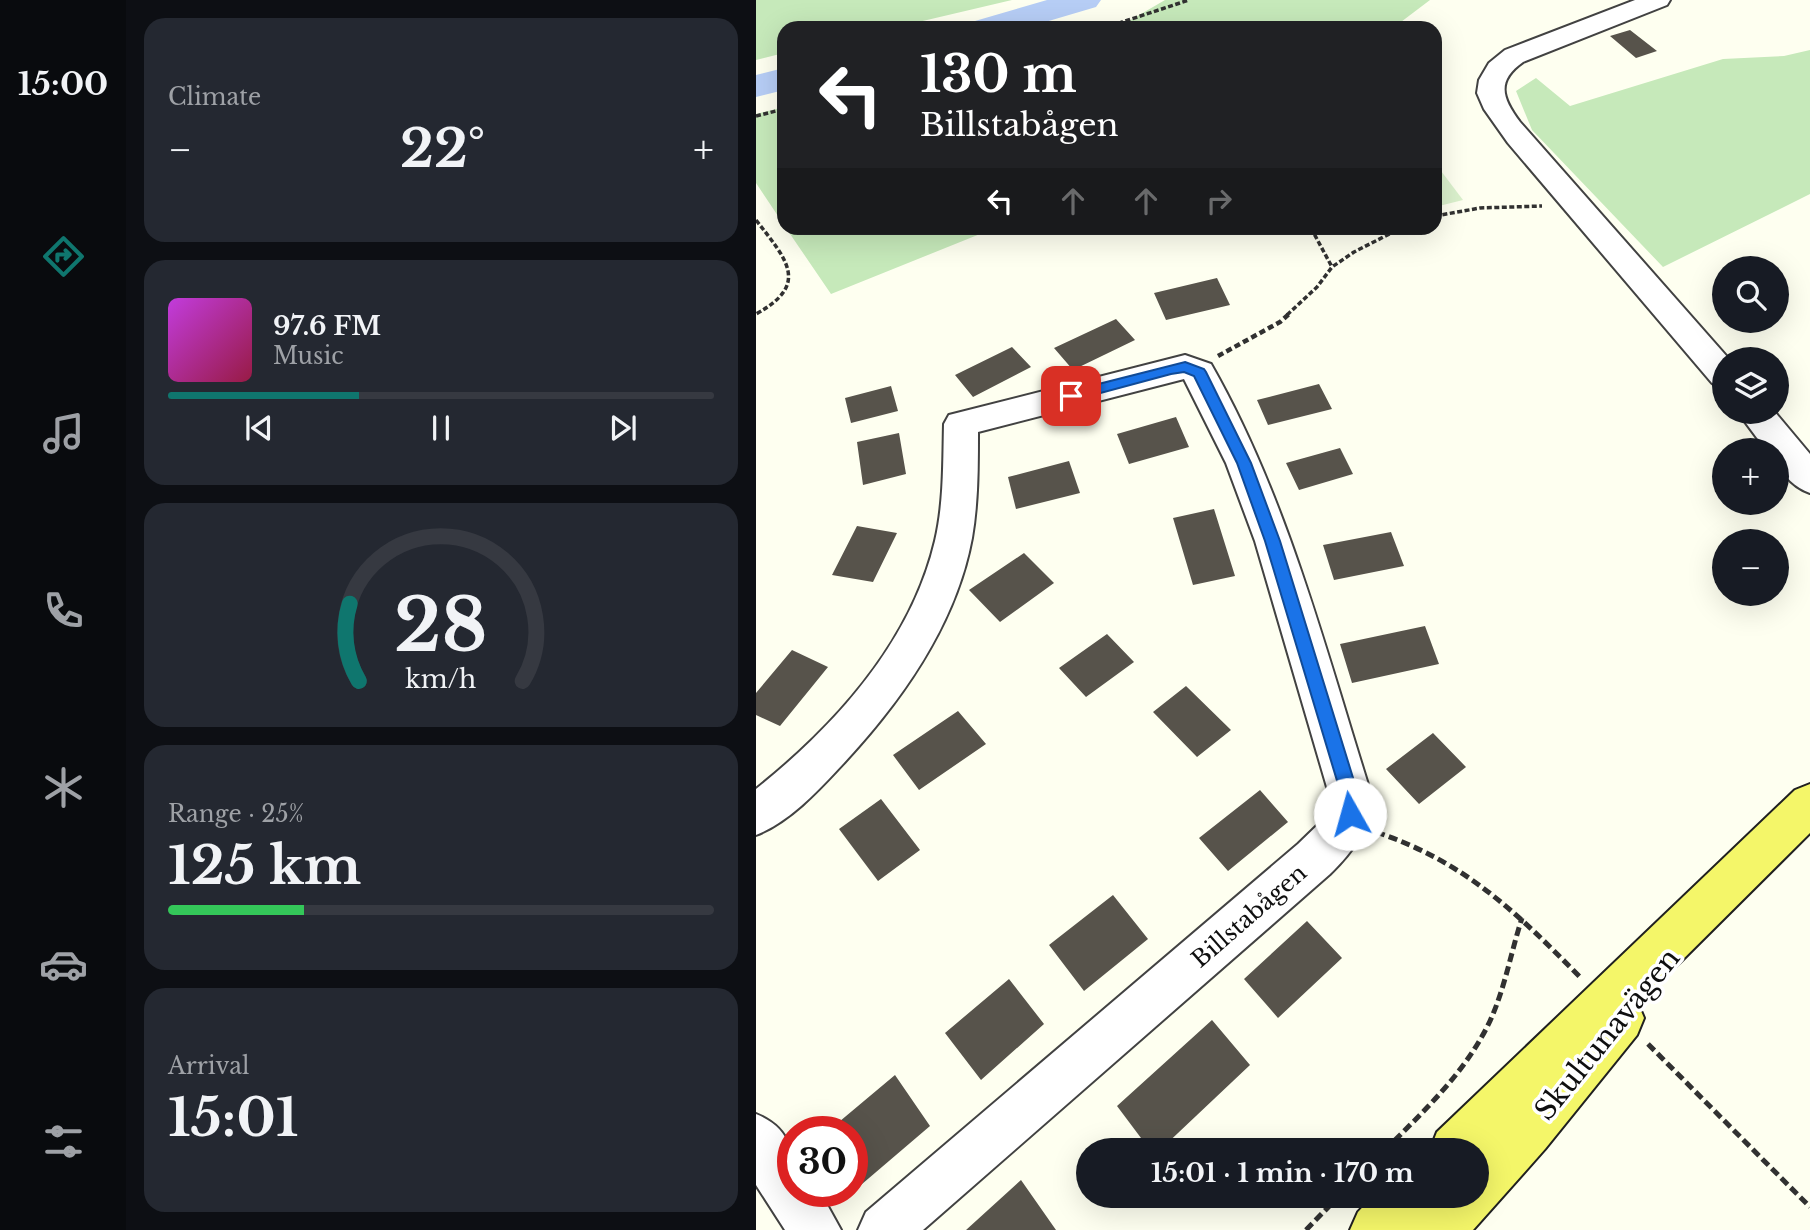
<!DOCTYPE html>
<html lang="en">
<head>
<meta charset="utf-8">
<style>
  body { margin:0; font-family:"Libre Baskerville",serif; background:#242831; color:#f1f3f6; height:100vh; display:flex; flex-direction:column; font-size:26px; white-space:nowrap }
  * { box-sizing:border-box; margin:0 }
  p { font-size:23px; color:#9ea1a6 }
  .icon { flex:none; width:38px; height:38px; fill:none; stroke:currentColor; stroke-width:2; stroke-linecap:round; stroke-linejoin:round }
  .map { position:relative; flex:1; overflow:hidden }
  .sheet { display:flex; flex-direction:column; gap:18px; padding:18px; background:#0d0f14; width:630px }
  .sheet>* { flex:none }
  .banner { position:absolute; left:21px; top:21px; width:665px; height:214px; border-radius:21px; box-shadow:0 7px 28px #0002; background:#202124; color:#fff; overflow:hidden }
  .tools { position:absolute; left:956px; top:256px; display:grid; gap:14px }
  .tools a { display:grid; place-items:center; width:77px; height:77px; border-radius:50%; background:#171b24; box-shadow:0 7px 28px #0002; font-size:35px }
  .speed { position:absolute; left:21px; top:1116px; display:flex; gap:14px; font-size:35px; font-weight:700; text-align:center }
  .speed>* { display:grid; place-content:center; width:91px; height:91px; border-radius:50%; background:#171b24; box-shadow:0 7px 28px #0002; line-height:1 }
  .speed .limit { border:10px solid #d22; background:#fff; color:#111 }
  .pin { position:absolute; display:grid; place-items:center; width:60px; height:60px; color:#fff; margin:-30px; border-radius:14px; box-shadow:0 4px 10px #0006 }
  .me { position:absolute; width:77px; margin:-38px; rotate:353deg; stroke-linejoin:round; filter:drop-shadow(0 0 5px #0008) }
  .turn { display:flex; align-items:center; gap:24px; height:147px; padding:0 28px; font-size:32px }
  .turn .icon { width:91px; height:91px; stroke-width:2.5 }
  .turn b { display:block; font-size:49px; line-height:60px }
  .lanes { display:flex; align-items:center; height:66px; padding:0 28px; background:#0003; justify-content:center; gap:35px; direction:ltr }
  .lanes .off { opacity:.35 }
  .big { font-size:52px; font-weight:700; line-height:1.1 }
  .sheet .widget { flex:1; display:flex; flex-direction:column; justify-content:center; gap:10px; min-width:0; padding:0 24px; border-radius:21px; background:#242831 }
  .sheet .dial { align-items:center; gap:0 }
  .dial svg { height:182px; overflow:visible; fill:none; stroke:#363941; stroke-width:7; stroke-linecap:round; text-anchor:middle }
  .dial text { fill:#f1f3f6; stroke:none }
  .song { display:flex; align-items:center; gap:21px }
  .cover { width:84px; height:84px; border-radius:10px; background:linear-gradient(135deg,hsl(290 70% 55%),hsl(340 70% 35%)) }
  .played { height:7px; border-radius:4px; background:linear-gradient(90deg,#0f766e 35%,#363941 35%) }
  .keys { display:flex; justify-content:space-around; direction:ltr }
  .heat { display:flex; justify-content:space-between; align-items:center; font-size:38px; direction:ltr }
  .charge { height:10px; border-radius:5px; background:linear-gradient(90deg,#34c759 25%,#363941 0) }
  .trip { position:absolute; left:320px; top:1138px; width:413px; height:70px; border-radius:35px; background:#171b24; box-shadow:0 7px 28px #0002; font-weight:700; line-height:70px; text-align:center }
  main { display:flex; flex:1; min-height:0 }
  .tab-bar { display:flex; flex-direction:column; width:126px; justify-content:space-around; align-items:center; background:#090b0e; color:#9ea1a6 }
  .tab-bar .icon { width:49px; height:49px }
  .tab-bar .active { color:#0f766e }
  .tab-bar b { font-size:32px; color:#f1f3f6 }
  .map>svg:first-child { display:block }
  .green { fill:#c6e9ba }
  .pitch { fill:#daf0cc }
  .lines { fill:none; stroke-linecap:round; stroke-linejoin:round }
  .river { fill:#b6cdf5; fill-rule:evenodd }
  .building { fill:#57534b }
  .minor-casing { stroke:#424242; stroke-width:4 }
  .major-casing { stroke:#202020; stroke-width:4 }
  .path-far2 { stroke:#313131; stroke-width:3.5; stroke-dasharray:5 2.5; stroke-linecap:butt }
  .path-far1 { stroke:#313131; stroke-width:4.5; stroke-dasharray:6 3.5; stroke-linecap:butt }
  .path { stroke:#313131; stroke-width:5; stroke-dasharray:9 4.5; stroke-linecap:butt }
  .minor { fill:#fff; fill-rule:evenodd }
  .major { fill:#f4f669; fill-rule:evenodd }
  .route { fill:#1a73e8; stroke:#114b97; stroke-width:2 }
  .labels { text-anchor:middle; stroke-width:7; stroke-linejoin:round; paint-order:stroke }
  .street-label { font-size:23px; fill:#0f0f0f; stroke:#fff }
  .near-street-label { font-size:28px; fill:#0f0f0f; stroke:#fff }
</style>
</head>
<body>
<main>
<nav class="tab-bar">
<b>15:00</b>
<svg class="icon active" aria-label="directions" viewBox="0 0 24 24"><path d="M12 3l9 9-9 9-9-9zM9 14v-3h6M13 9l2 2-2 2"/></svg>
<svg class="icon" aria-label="music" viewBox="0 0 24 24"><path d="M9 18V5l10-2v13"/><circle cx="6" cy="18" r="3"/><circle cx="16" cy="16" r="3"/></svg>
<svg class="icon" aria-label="phone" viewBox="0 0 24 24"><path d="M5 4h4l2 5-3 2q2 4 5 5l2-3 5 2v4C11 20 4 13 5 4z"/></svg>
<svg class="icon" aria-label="climate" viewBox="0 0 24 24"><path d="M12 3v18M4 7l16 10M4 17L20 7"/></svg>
<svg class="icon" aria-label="car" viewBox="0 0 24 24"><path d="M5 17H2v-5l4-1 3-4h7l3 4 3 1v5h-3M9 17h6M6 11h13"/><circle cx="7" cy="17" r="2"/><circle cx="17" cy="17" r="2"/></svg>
<svg class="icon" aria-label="filters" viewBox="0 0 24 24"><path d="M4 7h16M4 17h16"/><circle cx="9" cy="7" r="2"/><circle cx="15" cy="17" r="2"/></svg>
</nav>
<section class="sheet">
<div class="widget"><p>Climate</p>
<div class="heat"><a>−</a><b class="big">22°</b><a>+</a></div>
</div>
<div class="widget">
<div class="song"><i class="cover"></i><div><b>97.6 FM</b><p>Music</p></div></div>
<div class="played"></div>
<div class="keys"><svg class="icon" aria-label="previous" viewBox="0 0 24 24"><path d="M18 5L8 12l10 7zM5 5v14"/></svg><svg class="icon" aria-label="pause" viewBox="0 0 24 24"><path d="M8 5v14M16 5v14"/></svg><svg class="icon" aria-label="next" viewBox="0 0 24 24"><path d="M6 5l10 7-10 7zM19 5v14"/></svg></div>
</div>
<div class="widget dial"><svg viewBox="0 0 100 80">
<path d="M14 69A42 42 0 1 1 86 69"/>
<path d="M14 69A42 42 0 0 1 10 35" stroke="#0f766e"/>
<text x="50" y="56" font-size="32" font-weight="700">28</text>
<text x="50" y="72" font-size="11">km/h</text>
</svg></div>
<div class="widget"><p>Range · 25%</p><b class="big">125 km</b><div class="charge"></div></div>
<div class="widget"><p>Arrival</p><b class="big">15:01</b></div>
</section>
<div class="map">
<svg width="1054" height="1230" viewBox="0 0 1054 1230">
  <rect width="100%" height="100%" fill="#fefff0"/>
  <path class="green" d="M0,0H256L137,28H28V53L0,60Z
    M409,0H674L637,28H348L373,21Z
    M1054,50V194L907,267L776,130L760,91L780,78L814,106L967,59L1028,56Z
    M28,107V225L0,183V114Z
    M30,228H239L75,294Z"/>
  <path class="pitch" d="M679,163L707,200L679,207Z"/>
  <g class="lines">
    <path class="river" d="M291,0H345L340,7L269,28H214L219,21Z
      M28,68V90L0,97V75Z"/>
  </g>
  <path class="building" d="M874,30L901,51L880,58L854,36Z
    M461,278L474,305L410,320L398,293Z
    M360,319L379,340L317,370L298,348Z
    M256,347L275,367L217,397L199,375Z
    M563,384L576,409L512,425L501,400Z
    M135,386L142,411L95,423L89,398Z
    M420,417L433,447L373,464L361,434Z
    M143,433L150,474L107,485L101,442Z
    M584,448L597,474L543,490L530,463Z
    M313,461L324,493L260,509L252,477Z
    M458,509L479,576L437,585L417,518Z
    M101,526L141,533L117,582L76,575Z
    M635,532L648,566L578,580L567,545Z
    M268,553L298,583L244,622L213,590Z
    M669,626L683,664L596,683L584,644Z
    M351,634L378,662L330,697L303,668Z
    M36,650L72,667L24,726L0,715V693Z
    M430,686L475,730L441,757L397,712Z
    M202,711L230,744L163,790L137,755Z
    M677,733L710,767L663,804L630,769Z
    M504,790L532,822L472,871L443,838Z
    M125,799L164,850L122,881L83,829Z
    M357,895L392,939L328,991L293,945Z
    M551,921L586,958L522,1018L488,979Z
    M253,979L288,1024L225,1080L189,1033Z
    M456,1020L494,1065L404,1150H394L361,1106Z
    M139,1075L174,1126L99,1190L96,1185V1132H71Z
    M265,1180L300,1230H210Z"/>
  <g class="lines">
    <g class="minor-casing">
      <path id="minor" d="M879,0H914L911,5L767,62C740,81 746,98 764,122L973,359H968V387L956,383L752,143L728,109L721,93L723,80L733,63L749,50Z
        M429,355L455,364C531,497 569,648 615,794C614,828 598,851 574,874L167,1230H102L110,1212L542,844L570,817L573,794L499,541L470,463L428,379L222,432C222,468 222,503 216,538C200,625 145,702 86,765C62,791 33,822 0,835V789C79,726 155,642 179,541C188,503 187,463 188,424L193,415Z
        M981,411H1018L1054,454V493C1036,487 1020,469 1020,450H1010Z
        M0,1114C38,1130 37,1155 37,1192H64L85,1230H29L0,1185Z"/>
    </g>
    <g class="major-casing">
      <path id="major" d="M1054,784V833L882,1004L888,1018L881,1035L789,1149L717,1230H594L602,1212L618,1195H721V1150H674L681,1132L1039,790Z"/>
    </g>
    <path class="path-far2" d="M348,28L433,0
      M0,116L28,109
      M679,216L724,208L786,206
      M0,220C30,259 55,284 0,314
      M555,228L576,267
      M531,315L561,287L576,267L598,252L645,228"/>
    <path class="path-far1" d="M462,356L524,322L533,314"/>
    <path class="path" d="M620,832C709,862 759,911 824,977
      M892,1044L1054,1207
      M629,1150C668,1111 710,1072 734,1021C749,988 755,952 766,918
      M550,1230L584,1195"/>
    <use href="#minor" class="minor"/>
    <use href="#major" class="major"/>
  </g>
  <path class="route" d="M429,362L448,369L450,372L495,463L524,541L602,794L600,820L594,823L588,820L585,794L509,541L481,463L438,376L428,372L415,374L315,401L308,396L315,391Z"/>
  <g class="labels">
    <g class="street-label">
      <text transform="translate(493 916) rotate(-41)" y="8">Billstabågen</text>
    </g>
    <g class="near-street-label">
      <text transform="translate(851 1034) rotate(-51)" y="10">Skultunavägen</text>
    </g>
  </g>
</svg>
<div class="tools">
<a><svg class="icon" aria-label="search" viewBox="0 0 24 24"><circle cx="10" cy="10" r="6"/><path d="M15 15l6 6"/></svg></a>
<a><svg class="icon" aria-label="layers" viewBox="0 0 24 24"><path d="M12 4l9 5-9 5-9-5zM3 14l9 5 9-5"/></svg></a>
<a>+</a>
<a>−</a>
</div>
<div class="speed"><div class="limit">30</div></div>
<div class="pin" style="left:315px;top:396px;background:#d93025"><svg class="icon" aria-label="arrive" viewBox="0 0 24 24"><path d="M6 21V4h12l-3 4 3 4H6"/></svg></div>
<svg class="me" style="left:594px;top:814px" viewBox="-20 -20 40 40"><circle r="19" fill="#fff"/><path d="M0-13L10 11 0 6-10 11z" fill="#1a73e8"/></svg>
<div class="trip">15:01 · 1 min · 170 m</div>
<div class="banner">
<div class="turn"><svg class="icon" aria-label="left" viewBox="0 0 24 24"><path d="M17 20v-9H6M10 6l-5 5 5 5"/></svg><div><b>130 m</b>Billstabågen</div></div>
<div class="lanes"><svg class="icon" aria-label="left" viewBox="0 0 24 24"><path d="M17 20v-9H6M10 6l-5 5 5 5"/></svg><svg class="icon off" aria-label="ahead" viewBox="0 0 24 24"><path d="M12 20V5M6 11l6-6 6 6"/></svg><svg class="icon off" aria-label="ahead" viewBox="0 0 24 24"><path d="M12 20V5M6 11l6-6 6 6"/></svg><svg class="icon off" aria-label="right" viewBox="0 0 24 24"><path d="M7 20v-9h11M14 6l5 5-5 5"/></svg></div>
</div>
</div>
</main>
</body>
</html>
